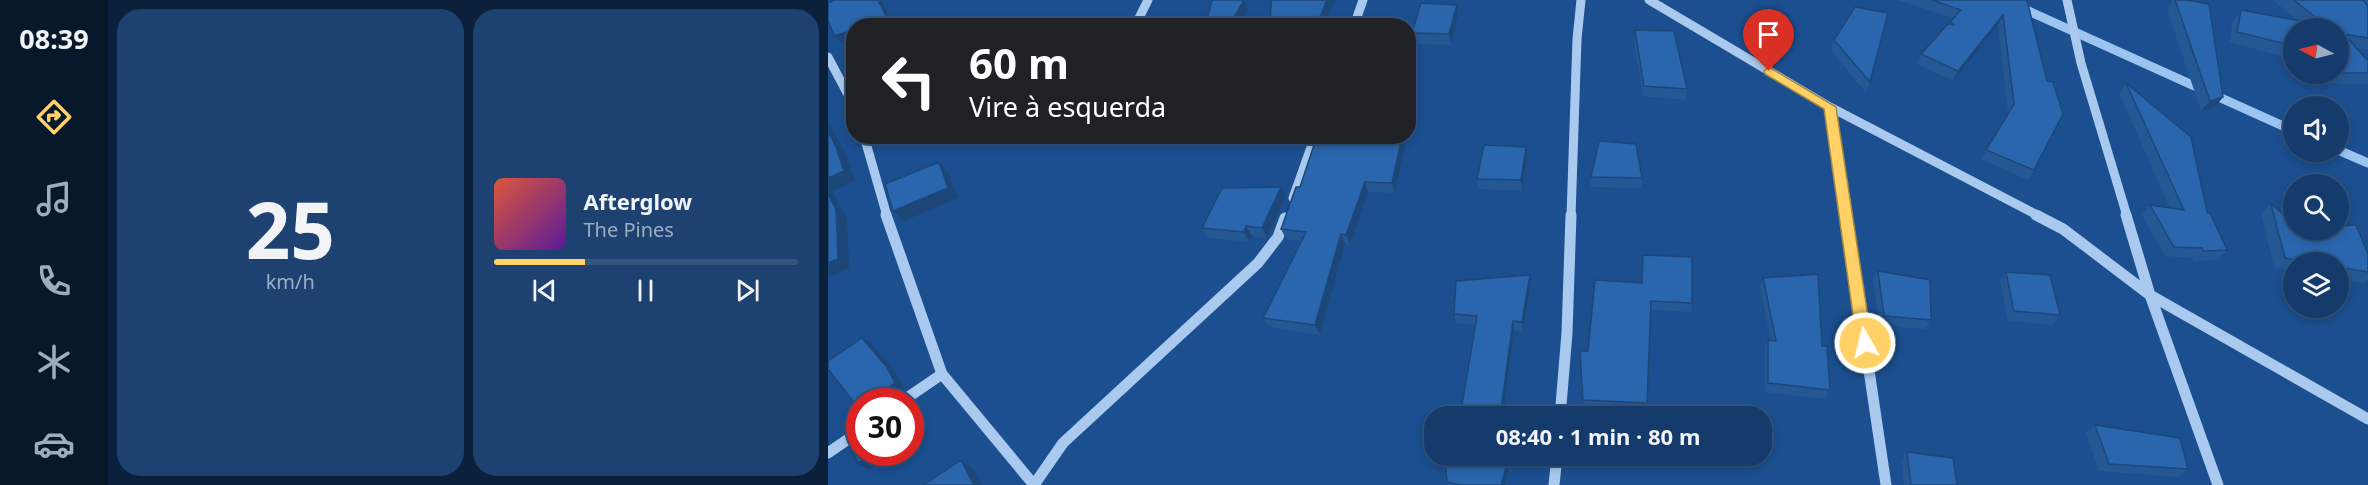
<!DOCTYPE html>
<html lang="pt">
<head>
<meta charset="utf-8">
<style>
  body { margin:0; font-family:"Noto Sans",sans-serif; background:#1d4271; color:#f1f3f6; height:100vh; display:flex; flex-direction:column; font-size:22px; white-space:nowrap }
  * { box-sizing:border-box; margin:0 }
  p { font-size:20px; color:#9dadc1 }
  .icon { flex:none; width:33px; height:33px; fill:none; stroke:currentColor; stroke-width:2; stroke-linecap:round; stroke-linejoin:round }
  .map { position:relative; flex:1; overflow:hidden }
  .details { display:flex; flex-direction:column; gap:9px; padding:9px; background:#0b203b; width:720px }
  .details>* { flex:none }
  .hud { position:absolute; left:18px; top:18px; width:570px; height:126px; border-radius:24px; box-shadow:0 3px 9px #0003,0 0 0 2px #33557e; background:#202124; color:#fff; overflow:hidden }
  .needle { width:39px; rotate:277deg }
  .fabs { position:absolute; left:1455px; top:18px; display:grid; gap:12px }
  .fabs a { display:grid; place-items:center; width:66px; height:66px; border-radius:50%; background:#143b6b; box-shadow:0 3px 9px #0003,0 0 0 2px #33557e; font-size:30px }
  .speed { position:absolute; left:18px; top:388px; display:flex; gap:12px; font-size:30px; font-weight:700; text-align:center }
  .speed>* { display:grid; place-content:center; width:78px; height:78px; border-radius:50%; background:#143b6b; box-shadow:0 3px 9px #0003,0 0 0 2px #33557e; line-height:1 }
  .speed .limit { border:9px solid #d22; background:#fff; color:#111 }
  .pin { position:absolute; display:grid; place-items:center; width:51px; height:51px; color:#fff; margin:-62px -26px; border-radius:50% 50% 50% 0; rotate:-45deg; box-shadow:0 0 6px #0007 }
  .pin .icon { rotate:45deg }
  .me { position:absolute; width:66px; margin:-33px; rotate:352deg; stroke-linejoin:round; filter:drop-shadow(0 0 4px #0008) }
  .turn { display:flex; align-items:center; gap:21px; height:126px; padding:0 24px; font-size:27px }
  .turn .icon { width:78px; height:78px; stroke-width:2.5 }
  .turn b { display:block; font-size:42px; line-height:51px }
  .details .tile { flex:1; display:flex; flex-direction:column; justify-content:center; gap:9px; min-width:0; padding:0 21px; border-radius:24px; background:#1d4271 }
  .details .dial { align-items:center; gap:0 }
  .dial b { font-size:78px; line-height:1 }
  .song { display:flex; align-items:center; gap:18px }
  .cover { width:72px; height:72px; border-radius:9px; background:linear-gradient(135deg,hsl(10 70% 55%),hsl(270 70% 35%)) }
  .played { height:6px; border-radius:3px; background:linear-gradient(90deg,#ffd166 30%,#33557e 30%) }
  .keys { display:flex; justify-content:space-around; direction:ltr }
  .details .tiles { flex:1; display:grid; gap:9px; grid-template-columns:repeat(2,1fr) }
  .trip { position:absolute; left:596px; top:406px; width:348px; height:60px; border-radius:24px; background:#143b6b; box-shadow:0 3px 9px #0003,0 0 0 2px #33557e; font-weight:700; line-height:60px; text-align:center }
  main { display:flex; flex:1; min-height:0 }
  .tab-bar { display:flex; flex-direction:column; width:108px; justify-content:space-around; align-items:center; background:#08182b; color:#9dadc1 }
  .tab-bar .icon { width:42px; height:42px }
  .tab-bar .current { color:#ffd166 }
  .tab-bar b { font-size:27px; color:#f1f3f6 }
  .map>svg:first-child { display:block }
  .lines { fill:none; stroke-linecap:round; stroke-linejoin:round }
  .stream { stroke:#9cc4f0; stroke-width:9 }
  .minor-far1 { stroke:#a9c9ee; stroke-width:9 }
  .minor { stroke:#a9c9ee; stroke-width:11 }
  .wall { fill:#245895 }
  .shaded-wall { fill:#1d4779 }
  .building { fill:#2a66ad; stroke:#1d4779; stroke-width:1.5 }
  .route { fill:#ffd166; stroke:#a68842; stroke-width:1.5 }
</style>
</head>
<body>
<main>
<nav class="tab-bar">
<b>08:39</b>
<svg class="icon current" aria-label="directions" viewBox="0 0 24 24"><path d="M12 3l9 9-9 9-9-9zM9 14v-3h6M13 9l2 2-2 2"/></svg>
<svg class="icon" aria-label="music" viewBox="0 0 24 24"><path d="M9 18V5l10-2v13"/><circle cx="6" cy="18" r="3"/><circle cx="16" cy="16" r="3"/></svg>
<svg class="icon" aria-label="phone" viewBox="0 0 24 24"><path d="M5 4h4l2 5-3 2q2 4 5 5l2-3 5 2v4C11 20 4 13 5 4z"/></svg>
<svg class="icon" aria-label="climate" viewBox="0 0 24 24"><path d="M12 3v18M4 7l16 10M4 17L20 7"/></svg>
<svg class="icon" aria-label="car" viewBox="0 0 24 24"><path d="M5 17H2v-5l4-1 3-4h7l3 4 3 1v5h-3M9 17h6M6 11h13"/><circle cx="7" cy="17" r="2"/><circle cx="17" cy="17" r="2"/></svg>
</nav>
<section class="details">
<div class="tiles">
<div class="tile dial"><b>25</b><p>km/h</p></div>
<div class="tile">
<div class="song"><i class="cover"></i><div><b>Afterglow</b><p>The Pines</p></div></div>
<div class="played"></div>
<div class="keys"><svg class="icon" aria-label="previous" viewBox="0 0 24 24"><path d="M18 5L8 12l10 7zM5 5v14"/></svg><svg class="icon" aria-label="pause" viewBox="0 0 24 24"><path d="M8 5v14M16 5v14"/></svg><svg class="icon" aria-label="next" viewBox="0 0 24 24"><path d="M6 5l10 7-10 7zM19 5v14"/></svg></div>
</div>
</div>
</section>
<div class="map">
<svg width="1540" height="485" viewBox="0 0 1540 485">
  <rect width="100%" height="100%" fill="#1b4f8f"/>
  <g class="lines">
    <path class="stream" d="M1176,0L1466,131
      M1510,150L1540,163"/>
    <path class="minor-far1" d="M821,0L1002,107L1211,216
      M1239,0L1253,63L1299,216
      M307,26L320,0
      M526,26L535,0
      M0,57L26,106
      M1002,107L1018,216
      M36,136L59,216
      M465,198L487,136
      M743,216L749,39L753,0"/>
    <path class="minor" d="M58,215L114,374L206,485L235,443L430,263L450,237L457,218
      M1018,215L1058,485
      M1208,215L1235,229L1322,295L1540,419
      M1298,215L1322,295L1390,485
      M73,402L114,374
      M732,417L739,333L743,215
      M0,453L32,431
      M726,485L729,456"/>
  </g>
  <path class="wall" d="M1069,0H1199L1206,170L1200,180L1153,159L1180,113L1170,25L1125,81L1089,64L1093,54L1125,18Z
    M1344,0H1358L1395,97L1386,108L1373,111L1339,9Z
    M1445,0H1540V50L1528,48L1540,61V84L1482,83L1475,74H1510V28H1466V61L1464,59L1401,42L1405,21L1413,10L1470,21Z
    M629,5L630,15L623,45L587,44L584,33Z
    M807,30L859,89L857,100L815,96L806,41Z
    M1006,40L1042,82L1038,93L1003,50Z
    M1298,83L1379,212L1399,250L1389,260L1366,261L1364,258L1337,256L1314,215L1322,205L1342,208L1291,93Z
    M577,148L567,193L540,192L522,245L517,244L492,335L441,327L435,318L474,241L458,239L453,229L472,187Z
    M699,157L694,191L651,189L649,179Z
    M763,177L814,178L813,188L763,187Z
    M458,197L439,238L424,236L421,242L380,238L374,228Z
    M1443,204L1466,230L1540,254V280L1536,283L1510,279V262H1466V271L1446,267L1433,214Z
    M1050,271L1103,320L1097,329L1051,326L1045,280Z
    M1178,272L1232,315L1225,325L1180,321L1172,281Z
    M702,275L703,284L695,331L686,330L675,417H632L647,325L628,323L626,314Z
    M935,278L994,346L1002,390L997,399L937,392V349L940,340H943L932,287Z
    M813,283L864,303L863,312L823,310L819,411L755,408L752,351H760Z
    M1267,425L1360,469L1349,477L1271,471L1258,433Z
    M1079,452L1129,485H1076L1073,460Z
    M617,456H685L677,485H620L619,482Z"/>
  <path class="shaded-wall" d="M50,0H53L66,26H63Z
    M416,0L420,10L412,26H401Z
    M499,0H507L496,26H488Z
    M629,5L630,15L623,45L621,34Z
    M1175,15L1170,25L1125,81L1130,71Z
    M23,30L26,33V41L16,45L7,36Z
    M1395,97L1386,108L1373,111L1382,101Z
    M0,122L19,156L27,181L4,191L19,219L21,268L0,277Z
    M333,136H356L336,143Z
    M574,137L577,148L567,193L564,183Z
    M698,147L699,157L694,191L693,180Z
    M111,162L120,173L130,198L76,221L65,211Z
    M537,182L540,192L522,245L518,235Z
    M453,187L458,197L439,238L434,228Z
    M418,226L424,236L421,242L416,232Z
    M513,234L517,244L492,335L487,325Z
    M702,275L703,284L695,331L694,322Z
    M685,321L686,330L675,417H672Z
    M34,338L45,345L68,373L77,390L66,398V402H60L56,399V391Z
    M82,402L84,404L100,433L82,444Z
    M47,453H68L41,470L30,463Z
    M681,456H685L677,485H673Z
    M133,460L145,468L154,485H146Z"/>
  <path class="building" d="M6,0H50L63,26H26V36L23,30L7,36L0,21V3Z
    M384,0H416L401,26H377Z
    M444,0H499L488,26H442L443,4Z
    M1104,0H1199L1219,81L1225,82L1235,114L1206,170L1158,150L1186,104L1175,15L1130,71L1093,54L1120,24L1127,25L1122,22L1133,10Z
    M1347,0H1358L1381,4L1395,97L1382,101Z
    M1466,0H1535L1540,6V38L1516,34L1540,61V73H1510V28H1466V46L1409,32L1413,10L1498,26Z
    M593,3L629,5L621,34L584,33Z
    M1027,7L1060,13L1042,82L1006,40Z
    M807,30L846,31L859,89L816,86Z
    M1298,83L1363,137L1379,212L1382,213L1399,250L1375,251L1374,248L1346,247L1322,205L1356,210Z
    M0,131L8,147L16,171L0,178Z
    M489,136L574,137L564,183L537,182L518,235L513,234L487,325L435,318L478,232L453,229L468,187H472Z
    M771,141L808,144L814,178L763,177Z
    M656,145L698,147L693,180L649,179Z
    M111,162L120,188L65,211L57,184Z
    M453,187L434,228L418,226L416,232L374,228L394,188Z
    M0,194L8,209L10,259L0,263Z
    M1443,204L1466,223V230H1510V226L1528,225L1540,254V272L1510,267V262H1485L1457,258Z
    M815,255L864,257V303L823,301L819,403L755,400L752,351H760L767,280L814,283Z
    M1050,271L1102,280L1103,320L1056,316Z
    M1178,272L1222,275L1232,315L1186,311Z
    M990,274L994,346H999L1002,390L940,383V340L948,341L935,278Z
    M702,275L694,322L685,321L672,417H632L649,316L626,314L628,281Z
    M34,338L58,366L67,383L56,391V399L62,402H32V410L0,369V361Z
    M74,397L77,402H65Z
    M82,412L90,427L82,431Z
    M32,424V453H47L30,463L18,436Z
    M1267,425L1352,438L1360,469L1281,464Z
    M1079,452L1125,458L1129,485H1083Z
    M617,456H681L673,485H633L619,482Z
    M133,460L146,485H95Z"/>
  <path class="route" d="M941,67L1008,107L1044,343L1042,348L1037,350L1031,348L1029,343L996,109L937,74L936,71Z"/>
</svg>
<div class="fabs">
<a><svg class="needle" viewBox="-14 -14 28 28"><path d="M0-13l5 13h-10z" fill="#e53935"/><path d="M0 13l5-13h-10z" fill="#9dadc1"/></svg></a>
<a><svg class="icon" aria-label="sound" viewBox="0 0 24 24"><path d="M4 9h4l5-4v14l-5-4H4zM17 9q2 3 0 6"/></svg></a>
<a><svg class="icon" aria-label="search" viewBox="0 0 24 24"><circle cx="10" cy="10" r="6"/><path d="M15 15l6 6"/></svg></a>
<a><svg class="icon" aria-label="layers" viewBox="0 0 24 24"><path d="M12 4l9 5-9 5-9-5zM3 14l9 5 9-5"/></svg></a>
</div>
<div class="speed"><div class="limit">30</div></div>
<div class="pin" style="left:941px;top:71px;background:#d93025"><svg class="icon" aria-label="arrive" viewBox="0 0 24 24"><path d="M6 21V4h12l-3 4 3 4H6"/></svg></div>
<svg class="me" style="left:1037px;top:343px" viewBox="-20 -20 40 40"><circle r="17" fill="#ffd166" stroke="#fff" stroke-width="3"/><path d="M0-11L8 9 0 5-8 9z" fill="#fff"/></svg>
<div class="trip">08:40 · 1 min · 80 m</div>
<div class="hud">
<div class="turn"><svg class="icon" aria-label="left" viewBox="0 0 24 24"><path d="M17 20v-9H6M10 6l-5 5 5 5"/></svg><div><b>60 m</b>Vire à esquerda</div></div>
</div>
</div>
</main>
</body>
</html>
